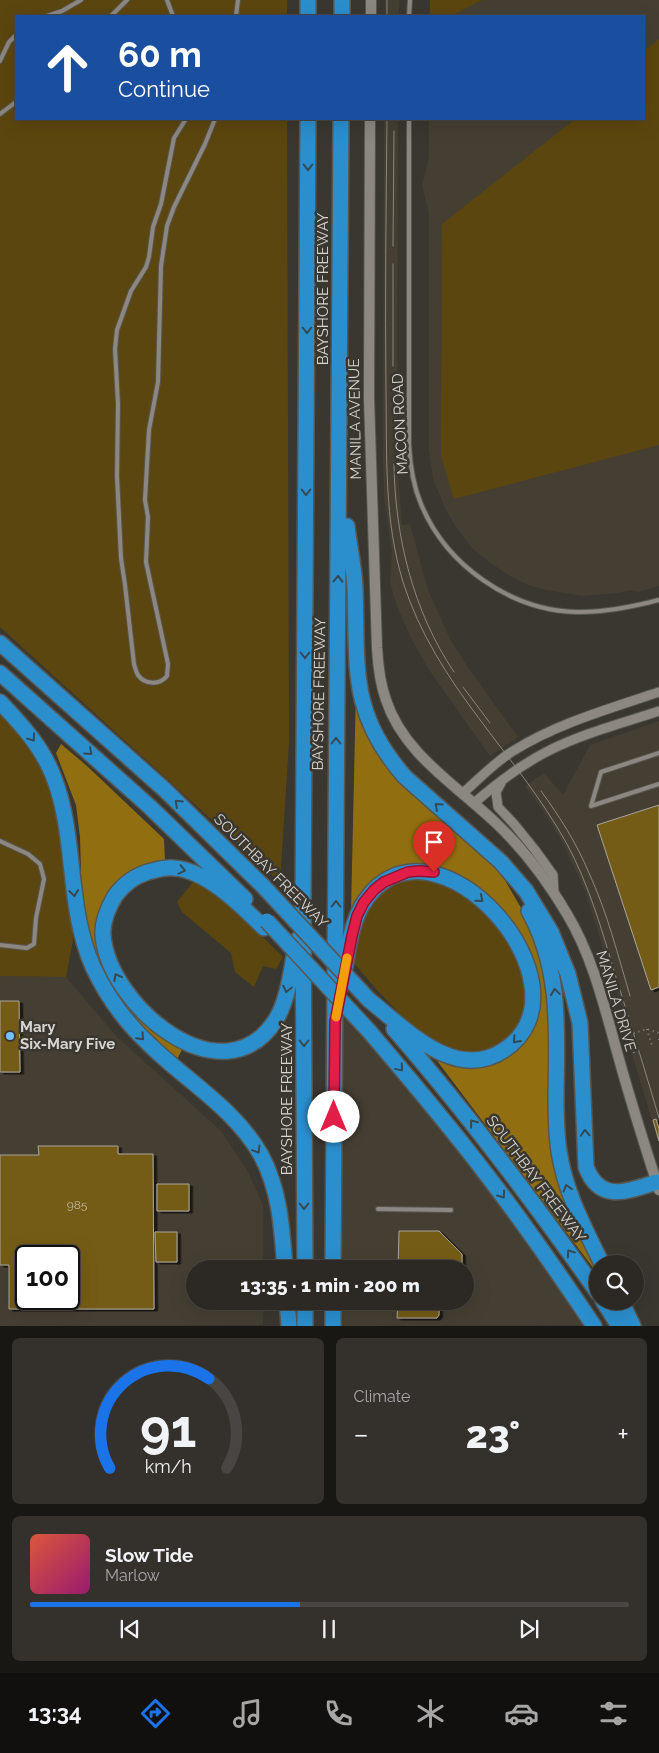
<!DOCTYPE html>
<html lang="en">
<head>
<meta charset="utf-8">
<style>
  body { margin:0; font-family:Raleway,sans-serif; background:#34312d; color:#f1f3f6; height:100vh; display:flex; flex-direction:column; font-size:19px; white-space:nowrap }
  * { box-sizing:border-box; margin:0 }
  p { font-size:16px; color:#a6a6a7 }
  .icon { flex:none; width:28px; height:28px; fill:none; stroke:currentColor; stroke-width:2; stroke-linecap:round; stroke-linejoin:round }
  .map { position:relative; height:1326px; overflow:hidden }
  .side { display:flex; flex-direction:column; gap:12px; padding:12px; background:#181714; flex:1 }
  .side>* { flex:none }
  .hud { position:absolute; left:15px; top:15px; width:630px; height:105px; border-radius:0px; box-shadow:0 5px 20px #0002,0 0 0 1px #484542; background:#1a4fa0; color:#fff; overflow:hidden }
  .controls { position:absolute; left:589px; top:1255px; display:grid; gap:10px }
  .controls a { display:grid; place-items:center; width:55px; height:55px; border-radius:50%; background:#2c2925; box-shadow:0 5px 20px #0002,0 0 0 1px #484542; font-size:25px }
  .speed { position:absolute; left:15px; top:1245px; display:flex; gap:10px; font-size:25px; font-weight:700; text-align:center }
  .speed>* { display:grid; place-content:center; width:65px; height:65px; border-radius:50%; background:#2c2925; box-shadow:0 5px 20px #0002,0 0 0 1px #484542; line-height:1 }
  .speed .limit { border:2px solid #111; border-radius:8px; background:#fff; color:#111 }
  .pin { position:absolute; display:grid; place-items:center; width:42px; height:42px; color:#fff; margin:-51px -21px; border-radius:50% 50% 50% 0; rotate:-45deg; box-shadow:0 0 5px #0007 }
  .pin .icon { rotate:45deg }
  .me { position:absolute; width:55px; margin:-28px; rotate:0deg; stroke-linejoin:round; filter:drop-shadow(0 0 4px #0008) }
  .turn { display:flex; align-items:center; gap:18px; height:105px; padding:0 20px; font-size:22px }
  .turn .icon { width:65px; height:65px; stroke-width:2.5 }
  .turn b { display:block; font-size:35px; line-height:42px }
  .big { font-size:38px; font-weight:800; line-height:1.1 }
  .side .tile { flex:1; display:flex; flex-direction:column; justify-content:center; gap:8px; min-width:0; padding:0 18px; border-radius:8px; background:#34312d }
  .side .dial { align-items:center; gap:0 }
  .dial svg { height:130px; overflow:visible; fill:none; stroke:#484542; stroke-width:7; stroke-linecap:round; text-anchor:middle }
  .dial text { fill:#f1f3f6; stroke:none }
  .song { display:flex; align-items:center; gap:15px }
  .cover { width:60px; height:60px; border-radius:8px; background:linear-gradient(135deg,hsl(10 70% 55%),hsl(320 70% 35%)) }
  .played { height:5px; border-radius:2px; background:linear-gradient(90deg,#1a73e8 45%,#484542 45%) }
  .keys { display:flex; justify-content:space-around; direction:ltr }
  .heat { display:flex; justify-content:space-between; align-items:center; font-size:28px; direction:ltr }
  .side .tiles { flex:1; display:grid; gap:12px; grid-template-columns:1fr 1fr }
  .tile:last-child { grid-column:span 2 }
  .trip { position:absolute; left:186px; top:1260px; width:288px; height:50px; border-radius:25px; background:#2c2925; box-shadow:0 5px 20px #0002,0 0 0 1px #484542; font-weight:800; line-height:50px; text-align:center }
  .dock { display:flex; height:80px; justify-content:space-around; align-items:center; background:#12100f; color:#a6a6a7 }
  .dock .icon { width:35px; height:35px }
  .dock .active { color:#1a73e8 }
  .dock b { font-size:22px; color:#f1f3f6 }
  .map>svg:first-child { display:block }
  .built { fill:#453f33; fill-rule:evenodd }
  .green { fill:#5c460f }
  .forest { fill:#916e10 }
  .building { fill:#755b19; stroke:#a9a59d; fill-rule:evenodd; filter:url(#shadow) }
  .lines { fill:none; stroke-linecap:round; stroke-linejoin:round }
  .service-casing { stroke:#585650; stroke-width:6 }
  .tertiary-casing { stroke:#585650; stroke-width:11 }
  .secondary-casing { stroke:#585650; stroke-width:12 }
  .motorway-casing { stroke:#585650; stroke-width:18 }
  .path { stroke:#84827d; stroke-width:2; stroke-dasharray:1 4; stroke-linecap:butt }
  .service { stroke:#8c8881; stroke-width:4 }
  .tertiary { stroke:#8c8881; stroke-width:9 }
  .secondary { stroke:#8c8881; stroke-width:10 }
  .motorway { stroke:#2b8fce; stroke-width:15 }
  .tram { stroke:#888681; stroke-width:1 }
  .motorway-bridge-casing { stroke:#585650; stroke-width:18; stroke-linecap:butt }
  .motorway-bridge { stroke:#2b8fce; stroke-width:15 }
  .oneway { stroke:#374950 }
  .route-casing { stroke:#92132f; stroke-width:12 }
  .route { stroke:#e11d48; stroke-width:9 }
  .slow { stroke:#f59e0b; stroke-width:9 }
  .poi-dot { fill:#76c0f7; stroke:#3a3731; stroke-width:2 }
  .labels { text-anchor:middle; stroke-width:5; stroke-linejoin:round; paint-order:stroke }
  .number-label { font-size:12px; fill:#beb6a3 }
  .street-label { font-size:15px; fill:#d7d5d1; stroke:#3a3731 }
  .poi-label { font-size:15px; font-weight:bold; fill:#d7d5d1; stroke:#3a3731; text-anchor:start }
</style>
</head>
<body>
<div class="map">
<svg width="659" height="1326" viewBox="0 0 659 1326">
  <defs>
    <filter id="shadow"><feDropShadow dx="3.5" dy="2" stdDeviation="0" flood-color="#0009"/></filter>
  </defs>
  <rect width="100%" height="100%" fill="#3a3731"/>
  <path class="built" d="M385,0H399V16H385Z
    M430,0H659V586L638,592L630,590L618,593L583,596L546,590L528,585L510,576L489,562L473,549L456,527L445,508L433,479L429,450V213L422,186L429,156V119H644V16H430Z
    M384,119H398L397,460L402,525L410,524L428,590L451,641L469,669L518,737L490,756L429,670L412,640L398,609L390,583L392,551L384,498L383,453Z
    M659,721V1144L623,1024L627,1022L585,891L564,845L544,812L525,786L544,773L563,795L590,745Z
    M0,976L66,977L116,1036L221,1131L247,1170L263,1205V1269H195V1301H263V1325L0,1326ZM26,1256H69V1299H26Z
    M340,999L369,1031L594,1325L333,1326V1301H465V1269H333Z"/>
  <path class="green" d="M0,0H287V16H16V119H287L289,742L280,882L0,627Z
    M430,0H482L451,16H430Z
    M659,39V445L454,499L441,456L442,224L575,119H644V51Z
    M0,711L26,742L41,766L55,804L71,909L73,940L66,977L0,976Z
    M434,877L483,906L512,942L528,982L525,1017L496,1050L470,1056L428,1043L376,989L352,961L356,937L367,905L397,881Z
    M195,880L220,895L283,957L276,969L263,966L254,987L235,972L231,953L182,912L177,902Z"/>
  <path class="forest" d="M356,689L371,736L499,870L528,920L538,941L553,1020L572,1209L597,1273L435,1058L486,1062L537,1005C530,984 523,964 516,943C513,935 511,925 507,918C501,906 487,896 477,888C428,848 385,860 351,911Z
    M61,744L87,766L164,839L165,861L146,865L124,877L106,895L98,923L151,1027L182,1050L176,1061L130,1018L96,963L82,907L80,837L76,805L56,753Z"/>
  <path class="building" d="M659,805V987L651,990L597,825Z
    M0,1001H19L20,1072H0Z
    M656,1119L659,1129V1141L653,1120Z
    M38,1146H118V1154H153L154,1309H9V1265H0V1155H39ZM26,1256H69V1299H26Z
    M157,1184H189V1211H157Z
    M399,1231H439L462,1254V1269H398Z
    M155,1232H177V1262H156Z
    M398,1301H450L447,1303H439V1315L437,1318H397Z"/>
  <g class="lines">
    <g class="service-casing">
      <path id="service" d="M167,0L173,16
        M47,16L62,11L81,0
        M111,16L127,0
        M236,16L238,0
        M409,16L410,0
        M0,61L9,42L16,35
        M0,114L16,102
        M186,119L174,138L161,204L153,227L149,257L146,267L131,291L117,330L115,349L118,404L117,476L121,558L125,585L134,664C135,667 136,672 138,675C145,685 160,685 167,676L168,664L146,562L148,517L145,500L149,430L158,382L161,266L167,226L174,207L205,144L215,119
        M409,119V444C410,465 413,485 421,504C446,565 510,610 576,612C604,613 632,607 659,600
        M659,753L601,772L591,806L659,784
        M0,841L28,854L40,864L44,879L36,918L34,944L27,948L0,945
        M378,1209L451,1210"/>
    </g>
    <g class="tertiary-casing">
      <path id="tertiary" d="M501,783L496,792L498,807L514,824L535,850L553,875L554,894
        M463,793C479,779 495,762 513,751C558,723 609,709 659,692
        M474,803C497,783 522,764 550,750C584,733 623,723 659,711"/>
    </g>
    <g class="secondary-casing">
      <path id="secondary" d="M371,16V0
        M370,119L369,398L377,648C378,666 380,683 386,700C404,755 458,786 498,825C525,851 548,882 567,914C594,959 605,1010 619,1059C631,1103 645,1146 659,1190"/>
    </g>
    <g class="motorway-casing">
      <path id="motorway" d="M308,16V0
        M342,16V0
        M347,526C349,546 354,566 355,587C358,666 348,712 405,777L501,862L526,891L551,932L568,974L580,1023L586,1167C600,1204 628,1191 657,1182
        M0,643L165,790L263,886
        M0,673L150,807L245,899
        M0,702C22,725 43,748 54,778C77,838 66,906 93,967C107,997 127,1024 151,1046C188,1082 235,1109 261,1155C280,1190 282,1229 285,1269
        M529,911C561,969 557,1030 556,1094C556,1113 556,1132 559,1151C565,1192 584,1227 602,1264
        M264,928C242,906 206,870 174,868C165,867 156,870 148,872C135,876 123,885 115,896C108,908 102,921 103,935C108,1005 222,1101 275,1021C289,1000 292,964 297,940
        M342,985C347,959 350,922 365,901C434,800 599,987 504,1050C455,1083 405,1028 369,1000
        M394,1029C467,1113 534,1202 598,1293
        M369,1031C409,1078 449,1125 486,1174C524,1223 559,1274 594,1326
        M305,1269L303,907L308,119
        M333,1269L341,119
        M287,1301L289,1326
        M305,1301V1326
        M603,1301L619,1326
        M621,1301L633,1326
        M333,1326V1301"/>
    </g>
    <path class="path" d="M647,1029L652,1046
      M659,1039V1043
      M634,1053L628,1035L647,1029L659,1033"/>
    <use href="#service" class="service"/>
    <use href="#tertiary" class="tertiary"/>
    <use href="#secondary" class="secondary"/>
    <use href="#motorway" class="motorway"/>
    <path class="tram" d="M387,16V0
      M387,119C386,210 385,301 386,392C387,456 384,520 403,582C436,686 516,752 567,844C589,885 602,930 615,974C630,1022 645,1070 659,1118
      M393,246L394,131
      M393,366V264
      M394,464C395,537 413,611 454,672
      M463,687L490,723
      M541,791C560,817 577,844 589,873C607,912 618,955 630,996"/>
    <g class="motorway-bridge-casing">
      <path id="motorway-bridge" d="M263,886L369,1000
        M267,921L369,1031"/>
    </g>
    <use href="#motorway-bridge" class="motorway-bridge"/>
  </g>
  <defs><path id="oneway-chevron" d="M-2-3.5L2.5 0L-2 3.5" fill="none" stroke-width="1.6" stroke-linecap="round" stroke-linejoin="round" transform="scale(1.25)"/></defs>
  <g class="oneway">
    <use href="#oneway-chevron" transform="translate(308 167) rotate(90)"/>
    <use href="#oneway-chevron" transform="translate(307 330) rotate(90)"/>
    <use href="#oneway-chevron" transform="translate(306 492) rotate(90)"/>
    <use href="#oneway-chevron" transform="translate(338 579) rotate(-89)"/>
    <use href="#oneway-chevron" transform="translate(305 655) rotate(90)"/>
    <use href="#oneway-chevron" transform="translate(32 738) rotate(53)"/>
    <use href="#oneway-chevron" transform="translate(336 741) rotate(-90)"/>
    <use href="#oneway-chevron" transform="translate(89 752) rotate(42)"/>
    <use href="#oneway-chevron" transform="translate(178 803) rotate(-137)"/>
    <use href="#oneway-chevron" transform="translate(438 806) rotate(-138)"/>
    <use href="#oneway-chevron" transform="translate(182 870) rotate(13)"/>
    <use href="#oneway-chevron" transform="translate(74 893) rotate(83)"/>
    <use href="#oneway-chevron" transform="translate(480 899) rotate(40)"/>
    <use href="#oneway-chevron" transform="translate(336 904) rotate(-90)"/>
    <use href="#oneway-chevron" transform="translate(117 977) rotate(-118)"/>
    <use href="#oneway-chevron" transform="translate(287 989) rotate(103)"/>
    <use href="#oneway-chevron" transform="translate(555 992) rotate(-98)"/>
    <use href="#oneway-chevron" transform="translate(141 1037) rotate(46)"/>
    <use href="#oneway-chevron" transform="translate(516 1040) rotate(132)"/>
    <use href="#oneway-chevron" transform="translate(304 1043) rotate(90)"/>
    <use href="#oneway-chevron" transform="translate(400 1068) rotate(50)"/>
    <use href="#oneway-chevron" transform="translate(473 1123) rotate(-128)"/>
    <use href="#oneway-chevron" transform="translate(585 1133) rotate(-93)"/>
    <use href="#oneway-chevron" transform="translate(257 1150) rotate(59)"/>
    <use href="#oneway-chevron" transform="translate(567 1188) rotate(-107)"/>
    <use href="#oneway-chevron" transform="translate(502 1195) rotate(54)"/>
    <use href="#oneway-chevron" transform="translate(304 1206) rotate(90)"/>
    <use href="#oneway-chevron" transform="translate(570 1253) rotate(-125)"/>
  </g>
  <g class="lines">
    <g class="route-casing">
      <path id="route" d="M334,1117L335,1022L352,936L357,916L364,902L374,890L384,882L408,872L420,871L434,872"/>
    </g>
    <use href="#route" class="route"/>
    <path class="slow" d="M336,1017L347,958"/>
  </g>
  <circle class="poi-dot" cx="10" cy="1036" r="5"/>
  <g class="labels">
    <g class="number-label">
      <text x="77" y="1209">985</text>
    </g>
    <g class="street-label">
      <text transform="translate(323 289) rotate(-90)" y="5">BAYSHORE FREEWAY</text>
      <text transform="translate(355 419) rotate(-91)" y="5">MANILA AVENUE</text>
      <text transform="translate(400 424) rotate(-93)" y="5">MACON ROAD</text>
      <text transform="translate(319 694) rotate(-89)" y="5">BAYSHORE FREEWAY</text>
      <text transform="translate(271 871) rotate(45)" y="5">SOUTHBAY FREEWAY</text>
      <text transform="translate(616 1001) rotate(73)" y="5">MANILA DRIVE</text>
      <text transform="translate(287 1099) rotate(-90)" y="5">BAYSHORE FREEWAY</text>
      <text transform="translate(536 1179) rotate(53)" y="5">SOUTHBAY FREEWAY</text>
    </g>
    <g class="poi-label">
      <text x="20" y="1032">Mary<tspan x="20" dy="17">Six-Mary Five</tspan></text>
    </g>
  </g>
</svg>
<div class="controls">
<a><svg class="icon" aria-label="search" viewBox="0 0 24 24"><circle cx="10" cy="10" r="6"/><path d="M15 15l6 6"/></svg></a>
</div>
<div class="speed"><div class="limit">100</div></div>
<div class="pin" style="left:434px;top:872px;background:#d93025"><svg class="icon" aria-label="arrive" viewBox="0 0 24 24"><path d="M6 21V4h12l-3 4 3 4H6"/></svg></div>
<svg class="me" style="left:334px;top:1117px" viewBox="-20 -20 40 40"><circle r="19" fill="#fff"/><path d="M0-13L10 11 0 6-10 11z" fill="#e11d48"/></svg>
<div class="trip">13:35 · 1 min · 200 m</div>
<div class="hud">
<div class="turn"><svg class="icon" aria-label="ahead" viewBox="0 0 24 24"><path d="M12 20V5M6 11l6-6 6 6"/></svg><div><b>60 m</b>Continue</div></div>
</div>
</div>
<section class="side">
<div class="tiles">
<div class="tile dial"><svg viewBox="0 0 100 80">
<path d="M14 69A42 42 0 1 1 86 69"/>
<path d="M14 69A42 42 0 0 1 75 14" stroke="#1a73e8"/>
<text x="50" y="56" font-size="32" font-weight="700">91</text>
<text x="50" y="72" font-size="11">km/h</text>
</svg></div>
<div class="tile"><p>Climate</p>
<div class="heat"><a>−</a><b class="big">23°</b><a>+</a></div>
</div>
<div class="tile">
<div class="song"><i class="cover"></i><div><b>Slow Tide</b><p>Marlow</p></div></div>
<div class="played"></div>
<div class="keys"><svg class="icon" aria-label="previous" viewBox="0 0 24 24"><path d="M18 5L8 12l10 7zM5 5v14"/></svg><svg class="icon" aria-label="pause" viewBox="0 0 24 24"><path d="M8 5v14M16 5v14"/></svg><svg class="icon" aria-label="next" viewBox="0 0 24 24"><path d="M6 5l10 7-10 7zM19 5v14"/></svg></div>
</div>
</div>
</section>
<nav class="dock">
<b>13:34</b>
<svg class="icon active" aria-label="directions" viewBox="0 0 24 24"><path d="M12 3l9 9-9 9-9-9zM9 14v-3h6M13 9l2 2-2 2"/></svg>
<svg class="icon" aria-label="music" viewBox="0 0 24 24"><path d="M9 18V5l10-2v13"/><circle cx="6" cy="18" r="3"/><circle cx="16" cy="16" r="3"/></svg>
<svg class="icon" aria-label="phone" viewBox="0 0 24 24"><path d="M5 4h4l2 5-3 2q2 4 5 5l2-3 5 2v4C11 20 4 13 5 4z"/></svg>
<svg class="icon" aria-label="climate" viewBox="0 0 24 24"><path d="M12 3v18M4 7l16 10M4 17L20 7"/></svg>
<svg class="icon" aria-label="car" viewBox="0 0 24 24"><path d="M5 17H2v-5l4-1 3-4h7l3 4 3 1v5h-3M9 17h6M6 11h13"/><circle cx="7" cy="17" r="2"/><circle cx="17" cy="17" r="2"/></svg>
<svg class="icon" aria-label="filters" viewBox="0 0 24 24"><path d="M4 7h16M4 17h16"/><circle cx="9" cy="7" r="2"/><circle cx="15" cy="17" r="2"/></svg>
</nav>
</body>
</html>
